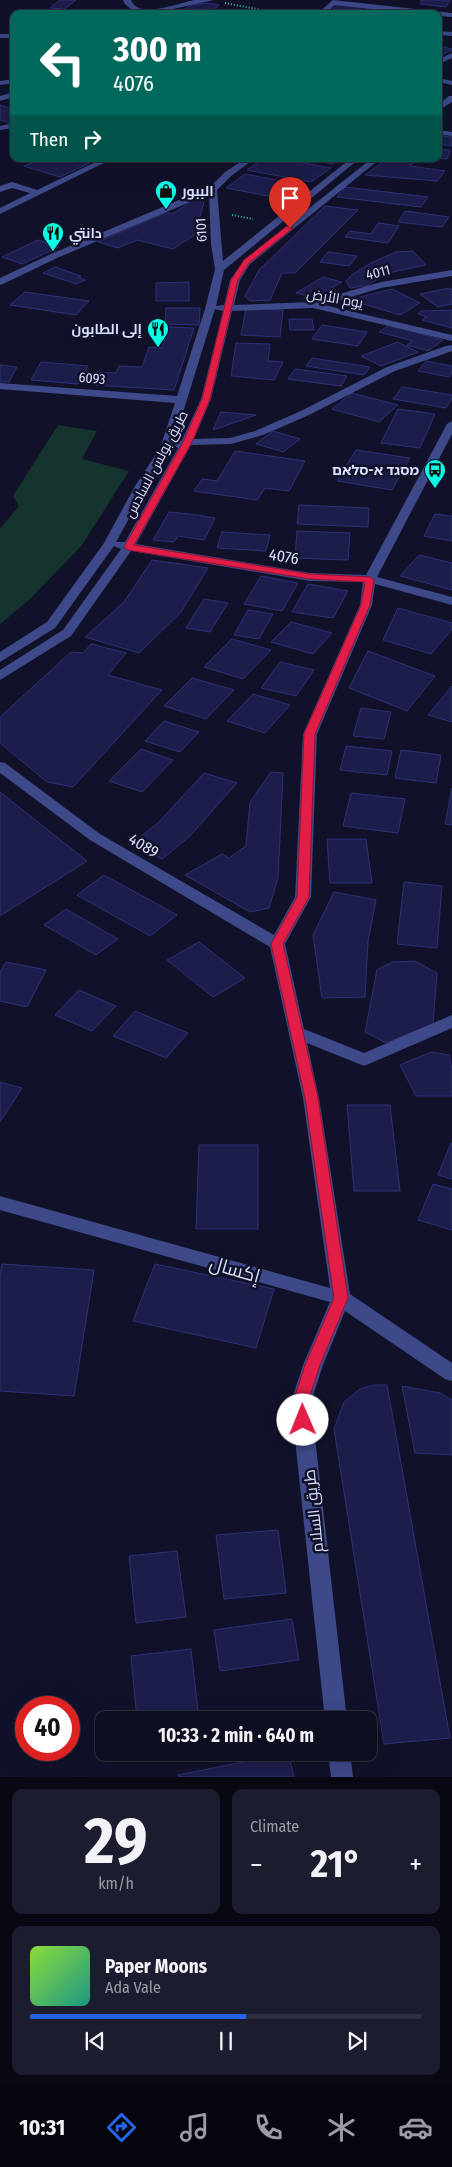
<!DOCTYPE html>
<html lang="en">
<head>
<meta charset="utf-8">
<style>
  body { margin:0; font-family:"Fira Sans Condensed",Cairo,"Noto Sans Hebrew",sans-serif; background:#1b1c2d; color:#f1f3f6; height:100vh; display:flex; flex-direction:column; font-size:19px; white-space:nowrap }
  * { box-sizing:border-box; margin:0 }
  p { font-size:16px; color:#9a9ca5 }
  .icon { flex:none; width:28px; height:28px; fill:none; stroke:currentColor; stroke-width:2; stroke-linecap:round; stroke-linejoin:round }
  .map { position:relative; height:1777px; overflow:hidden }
  .panel { display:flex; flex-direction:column; gap:12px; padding:12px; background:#070812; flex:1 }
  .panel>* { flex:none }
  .guide { position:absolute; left:10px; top:10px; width:432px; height:152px; border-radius:10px; box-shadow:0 5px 20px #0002,0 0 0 1px #2d2e3e; background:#00695c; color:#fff; overflow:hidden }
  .speed { position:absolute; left:15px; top:1696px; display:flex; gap:10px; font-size:25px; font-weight:700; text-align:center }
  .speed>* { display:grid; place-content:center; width:65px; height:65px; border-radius:50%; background:#0d0e20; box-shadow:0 5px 20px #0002,0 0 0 1px #2d2e3e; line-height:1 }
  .speed .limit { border:8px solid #d22; background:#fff; color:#111 }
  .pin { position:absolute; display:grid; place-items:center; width:42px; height:42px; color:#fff; margin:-51px -21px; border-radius:50% 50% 50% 0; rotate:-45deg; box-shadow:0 0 5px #0007 }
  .pin .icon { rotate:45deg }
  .me { position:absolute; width:55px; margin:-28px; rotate:359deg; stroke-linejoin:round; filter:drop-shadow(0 0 4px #0008) }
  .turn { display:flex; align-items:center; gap:18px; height:105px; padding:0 20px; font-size:22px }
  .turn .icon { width:65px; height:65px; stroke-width:2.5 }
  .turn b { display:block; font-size:35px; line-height:42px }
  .then { display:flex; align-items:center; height:48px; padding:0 20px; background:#0003; gap:10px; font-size:19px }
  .big { font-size:38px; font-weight:700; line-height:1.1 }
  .panel .widget { flex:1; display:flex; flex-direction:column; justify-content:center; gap:8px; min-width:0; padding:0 18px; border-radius:10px; background:#1b1c2d }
  .panel .dial { align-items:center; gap:0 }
  .dial b { font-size:65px; line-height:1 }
  .song { display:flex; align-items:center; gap:15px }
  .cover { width:60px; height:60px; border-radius:8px; background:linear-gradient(135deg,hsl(90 70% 55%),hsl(170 70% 35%)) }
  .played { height:5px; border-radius:2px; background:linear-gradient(90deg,#2563eb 55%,#2d2e3e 55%) }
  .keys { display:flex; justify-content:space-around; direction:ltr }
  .heat { display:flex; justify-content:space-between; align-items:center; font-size:28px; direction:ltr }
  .panel .tiles { flex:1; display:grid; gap:12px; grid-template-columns:1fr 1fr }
  .widget:last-child { grid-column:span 2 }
  .trip { position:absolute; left:95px; top:1711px; width:282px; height:50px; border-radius:10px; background:#0d0e20; box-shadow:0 5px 20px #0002,0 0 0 1px #2d2e3e; font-weight:700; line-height:50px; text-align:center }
  .menu { display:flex; height:80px; justify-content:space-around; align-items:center; background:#05060d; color:#9a9ca5 }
  .menu .icon { width:35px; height:35px }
  .menu .active { color:#2563eb }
  .menu b { font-size:22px; color:#f1f3f6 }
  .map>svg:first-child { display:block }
  .green { fill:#14342d }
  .building { fill:#1d1d4b; stroke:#2f3077 }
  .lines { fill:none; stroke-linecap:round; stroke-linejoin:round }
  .path { stroke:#32bb98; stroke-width:2; stroke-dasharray:1 2; stroke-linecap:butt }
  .minor { fill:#3d4988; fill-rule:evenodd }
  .route { fill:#e11d48; stroke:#92132f }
  .labels { text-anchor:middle; stroke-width:5; stroke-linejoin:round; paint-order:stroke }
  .far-poi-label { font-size:14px; font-weight:bold; fill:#dadeff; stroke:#11122a; text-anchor:start }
  .far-street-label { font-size:14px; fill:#dadeff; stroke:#11122a }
  .street-label { font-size:16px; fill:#dadeff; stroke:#11122a }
  .near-street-label { font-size:19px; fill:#dadeff; stroke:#11122a }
</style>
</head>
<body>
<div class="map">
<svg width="452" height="1777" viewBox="0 0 452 1777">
  <rect width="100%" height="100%" fill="#11122a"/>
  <path class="green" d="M58,425L97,431L82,459L129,471L82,545L30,599L0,624V529L19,506L13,496Z"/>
  <path class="building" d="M60,0H76L64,9L50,8Z
    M420,0H450L446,7L420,4L423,0Z
    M207,3L219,5L211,12L176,14L192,5Z
    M338,5L379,9L376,13L383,14H327Z
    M439,46L452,49V50L439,56Z
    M0,105L14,110V124L0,120Z
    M439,135L452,137V146L439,144Z
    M439,149L450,150L447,159L439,158Z
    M42,159H98L60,177L24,166Z
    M263,159H283L331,168L311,182L247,170Z
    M306,159H340L333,164Z
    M387,159H417L410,166L445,171L437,181L365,175Z
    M245,174L287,182L268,196L226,188Z
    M345,187L428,197L421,207L337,197Z
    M199,197L205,198L200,217L205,219L199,232L173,249L137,240L118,248L98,242L167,212L172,214Z
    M325,206L358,210L295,273H282L270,300L250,301L245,296L259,270Z
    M405,211L449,217L442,227L398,222Z
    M378,223L399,226L388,243L345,237L350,231L371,234Z
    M38,240L59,247L22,264L2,257Z
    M413,251L426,265L388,273L366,286L350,288L346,281L353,274L371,263L396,252Z
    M328,252L357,256L349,266L320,262Z
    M55,267L81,276L78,277L85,280L76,284L43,273Z
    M323,277L342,282L315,298L296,293Z
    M189,282V301H156V283Z
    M450,288L452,290V304L438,307L420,294Z
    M392,289L420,303L400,315L360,303L358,300L360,297Z
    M25,292L89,301L76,315L10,305Z
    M166,308H200L199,325L165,324Z
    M246,309L283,310L280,337L241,335Z
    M452,310V328L422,320L427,317L418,314L421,311Z
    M289,319H312L314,330H290Z
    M322,325L367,332L358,346L312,339Z
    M389,325L443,340L428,351L407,345L413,341L379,332Z
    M169,327L194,328L174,390L92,385L97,372L116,373L119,366L142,367L149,347L162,348Z
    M398,342L418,352L381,366L361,356Z
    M236,343L270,344L268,361L283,362L274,380L231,376Z
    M312,358L370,367L364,375L306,366Z
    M426,361L452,366V373L449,377L418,371Z
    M41,362L88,366L78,384L31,380Z
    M0,365L17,367L9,382H0Z
    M295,369L347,376L341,386L288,379Z
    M402,387L452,395V398L446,408L393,399Z
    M352,393L398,405L379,422L332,409Z
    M398,409L435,414L420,448L381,443Z
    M221,412L256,415L213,430Z
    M273,431L300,439L283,452L256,444Z
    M356,450L410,458L392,490L337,481Z
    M235,451L305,461L289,491L265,488L257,500L194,491L202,479L217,481Z
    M299,505L369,508L368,527L297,524Z
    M169,512L190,514L215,518L204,540L178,536L174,542L153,540Z
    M435,514L452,516V541L424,536Z
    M297,531L350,533L348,560L295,558Z
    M222,532L270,535L266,551L217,548Z
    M419,555L452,563V590L400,576Z
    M152,560L208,568L181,612L139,653L85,637L124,602Z
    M261,576L298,583L282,611L244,604Z
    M308,584L348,591L333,618L292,612Z
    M204,599L228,603L210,632L186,628Z
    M398,608L452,623V629L431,654L383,640Z
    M248,610L273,614L259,639L234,635Z
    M291,622L332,633L313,654L271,642Z
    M232,639L271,650L243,679L204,667Z
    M91,644L126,653L108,675L162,690L73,787L47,782L0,743V717L71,652L83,653Z
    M368,651L435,676L407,711L349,688Z
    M280,662L314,670L296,696L261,688Z
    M192,678L234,690L206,719L164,706Z
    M452,686V722L428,715Z
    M253,694L290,705L265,733L227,721Z
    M361,708L391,712L384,739L353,736Z
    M164,721L199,732L180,752L145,741Z
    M346,746L392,751L387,775L340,770Z
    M141,749L173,760L142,792L109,781Z
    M401,750L441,755L436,783L395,778Z
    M271,772L283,773L278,878L269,908L250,912L185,875L222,854L229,858L246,846L250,802Z
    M204,773L237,783L189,837L162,859L131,844L158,823Z
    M452,788V825L445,824Z
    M0,792L87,861L0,916Z
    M351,793L405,799L398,833L343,826Z
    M327,839H366L372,883H330Z
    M104,875L177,915L150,936L77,895Z
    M404,882L442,886L437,948L397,944Z
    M334,892L376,900L368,941L365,997L322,998L313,935Z
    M66,909L118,939L96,955L44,925Z
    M199,942L245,978L213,997L167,960Z
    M415,961L437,973L433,1024L386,1043L365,1032L377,970L392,962Z
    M6,962L46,970L27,1007L0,1001V972Z
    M79,990L116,1006L92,1031L55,1015Z
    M135,1011L188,1033L166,1058L113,1036Z
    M431,1052L449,1055L452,1070V1096H416L400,1065Z
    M0,1082L22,1088L0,1122Z
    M347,1105H390L400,1191H354Z
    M451,1143H452V1179L438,1175Z
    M199,1145H258V1229H196Z
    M433,1184L452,1189V1230L418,1220Z
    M2,1264L94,1270L74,1396L0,1391V1275Z
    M155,1264L274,1289L256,1348L133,1321Z
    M374,1385H387L450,1738L384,1744L334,1429L344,1402L360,1389Z
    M402,1386L440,1393L452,1400V1455L415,1453Z
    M278,1530L286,1593L224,1599L216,1535Z
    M177,1551L186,1617L136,1623L129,1556Z
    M292,1619L299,1660L220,1671L214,1630Z
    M191,1649L199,1720H137L131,1656Z
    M288,1753L294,1777H179L178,1775Z"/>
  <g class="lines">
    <path class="path" d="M225,3L283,14
      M232,215L253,219"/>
    <path class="minor" d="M123,0H131C139,20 178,3 194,0C200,0 207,0 214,0L150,14L132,10L125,4Z
      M333,0L452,13V17L439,16V14H419L335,5L325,14H317Z
      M439,31L452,32V36L439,35Z
      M0,34H14V38H0Z
      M452,53V58L439,64V59Z
      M439,78L452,81V85L439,82Z
      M14,79V83L0,85V81Z
      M14,92V97L0,101V96Z
      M449,96H452V102L439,110V104Z
      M14,123V128L0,130V126Z
      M439,130L452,132V136L439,134Z
      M102,159H112L0,214V208L30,193L12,188L0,192V186L12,182L37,190Z
      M245,159H254L231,176L217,190L223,261L350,159H359L224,270L216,306L224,305L230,280L244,260L371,159H380L250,264L240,280L234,305L312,302L381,282L452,270V276L381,288L324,305L452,335V341L313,308L232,311L211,399L194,439L230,438L255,431L301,411L387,367L446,346L452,345V351L395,371L309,415L263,435L231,444L191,445L136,544L310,573L366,575L447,424L452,421V434L377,577L452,597V605L375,584L372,605L317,734L311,897L285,944L304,1029L364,1053L452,1015V1028L364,1066L307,1043L319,1098L350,1294L452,1363V1381L445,1379L345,1311L323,1365L311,1402L347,1720H325L291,1402L303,1365L330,1302L0,1210V1196L330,1288L303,1098L270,947L90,840L0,773V762L5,763L100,834L274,935L295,897L303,734L360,605L363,582L310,581L131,551L71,636L0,680V670L63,630L121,549L114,546L55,628L0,662V652L47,622L104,543L135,486L160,448L175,403L0,389V383L177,396L205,309L215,269L211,244L209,194L57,258L3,284L0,285V278L51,254L210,187L225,172ZM215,309L223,311L201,399L182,440L172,445L178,448L125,542H116L147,486L172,448Z
      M328,1752H350L353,1777H331Z"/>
  </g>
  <path class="route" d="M287,226L293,228L249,263L238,280L210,399L192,442L134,545L310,574L370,577L374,580L370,605L315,734L309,897L283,944L318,1098L348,1298L320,1365L308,1402L310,1420L308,1425L303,1427L298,1425L293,1402L305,1365L334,1298L305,1098L271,944L297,897L304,734L361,605L365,582L310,579L128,550L124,547L183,442L202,399L231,280L244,260Z"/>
  <defs>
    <g id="shop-pin" transform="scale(1.125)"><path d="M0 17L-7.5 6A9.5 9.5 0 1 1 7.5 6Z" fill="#08fde4" stroke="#11122a"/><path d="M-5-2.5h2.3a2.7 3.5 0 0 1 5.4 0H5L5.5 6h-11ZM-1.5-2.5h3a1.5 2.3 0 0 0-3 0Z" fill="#111"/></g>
    <g id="restaurant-pin" transform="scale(1.125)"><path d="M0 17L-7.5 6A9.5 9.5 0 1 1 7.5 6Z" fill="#08fde4" stroke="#11122a"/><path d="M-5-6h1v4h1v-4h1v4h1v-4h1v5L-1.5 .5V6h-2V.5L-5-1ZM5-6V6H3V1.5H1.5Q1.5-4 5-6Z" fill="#111"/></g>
    <g id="bus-pin" transform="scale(1.125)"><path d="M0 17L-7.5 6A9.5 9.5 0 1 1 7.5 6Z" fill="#08fde4" stroke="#11122a"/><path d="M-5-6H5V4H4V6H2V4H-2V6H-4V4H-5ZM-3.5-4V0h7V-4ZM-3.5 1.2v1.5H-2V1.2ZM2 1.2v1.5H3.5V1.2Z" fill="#111"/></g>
  </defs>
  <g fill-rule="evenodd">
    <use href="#shop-pin" x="166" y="191"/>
    <use href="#restaurant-pin" x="53" y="233"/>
    <use href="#restaurant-pin" x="158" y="329"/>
    <use href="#bus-pin" x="435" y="470"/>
  </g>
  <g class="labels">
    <g class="far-poi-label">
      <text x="182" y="196">الببور</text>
      <text x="69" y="238">دانتي</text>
      <text x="142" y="334" text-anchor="end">إلى الطابون</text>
      <text x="419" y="475" text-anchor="end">מסגד א-סלאם</text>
    </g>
    <g class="far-street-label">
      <text transform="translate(201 230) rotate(-94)" y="5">6101</text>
      <text transform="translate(378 272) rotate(-14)" y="5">4011</text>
      <text transform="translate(335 298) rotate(10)" y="5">يوم الأرض</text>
      <text transform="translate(92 378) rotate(5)" y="5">6093</text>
      <text transform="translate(156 464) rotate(-62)" y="5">طريق بولس السادس</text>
    </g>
    <g class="street-label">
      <text transform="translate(284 556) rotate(9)" y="6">4076</text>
      <text transform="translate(144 845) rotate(30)" y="6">4089</text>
      <text transform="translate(313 1511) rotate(-96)" y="6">طريق السلام</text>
    </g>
    <g class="near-street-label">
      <text transform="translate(235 1269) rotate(16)" y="7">إكسال</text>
    </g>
  </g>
</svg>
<div class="speed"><div class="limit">40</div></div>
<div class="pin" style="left:290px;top:228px;background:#d93025"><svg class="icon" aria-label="arrive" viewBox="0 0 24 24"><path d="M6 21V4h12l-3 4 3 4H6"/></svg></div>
<svg class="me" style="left:303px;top:1420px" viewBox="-20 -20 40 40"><circle r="19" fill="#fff"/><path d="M0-13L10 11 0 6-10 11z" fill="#e11d48"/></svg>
<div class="trip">10:33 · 2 min · 640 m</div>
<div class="guide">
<div class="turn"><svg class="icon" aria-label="left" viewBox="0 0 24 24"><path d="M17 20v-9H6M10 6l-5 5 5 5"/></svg><div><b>300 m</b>4076</div></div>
<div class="then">Then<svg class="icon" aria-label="right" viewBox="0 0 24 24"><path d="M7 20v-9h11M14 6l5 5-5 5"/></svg></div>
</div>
</div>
<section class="panel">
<div class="tiles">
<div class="widget dial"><b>29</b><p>km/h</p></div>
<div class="widget"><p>Climate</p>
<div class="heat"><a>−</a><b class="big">21°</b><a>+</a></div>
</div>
<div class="widget">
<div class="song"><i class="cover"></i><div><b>Paper Moons</b><p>Ada Vale</p></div></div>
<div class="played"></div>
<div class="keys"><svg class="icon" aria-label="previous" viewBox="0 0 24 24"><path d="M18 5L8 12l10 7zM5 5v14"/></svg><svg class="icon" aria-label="pause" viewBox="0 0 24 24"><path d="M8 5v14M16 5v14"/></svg><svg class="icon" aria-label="next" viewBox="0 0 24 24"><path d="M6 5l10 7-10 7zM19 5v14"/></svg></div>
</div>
</div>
</section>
<nav class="menu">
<b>10:31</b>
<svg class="icon active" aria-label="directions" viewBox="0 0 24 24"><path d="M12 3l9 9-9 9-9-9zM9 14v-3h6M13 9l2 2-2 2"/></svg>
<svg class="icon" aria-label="music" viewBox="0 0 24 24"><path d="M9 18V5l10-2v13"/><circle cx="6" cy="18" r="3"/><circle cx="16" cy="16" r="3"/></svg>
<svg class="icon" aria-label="phone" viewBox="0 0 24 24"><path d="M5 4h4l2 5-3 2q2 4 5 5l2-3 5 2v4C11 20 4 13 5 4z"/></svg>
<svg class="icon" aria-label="climate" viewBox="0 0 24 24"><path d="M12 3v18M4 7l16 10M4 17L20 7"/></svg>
<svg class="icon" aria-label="car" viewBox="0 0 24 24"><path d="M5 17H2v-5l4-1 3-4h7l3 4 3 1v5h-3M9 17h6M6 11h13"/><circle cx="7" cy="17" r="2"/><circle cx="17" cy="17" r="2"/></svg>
</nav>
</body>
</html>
